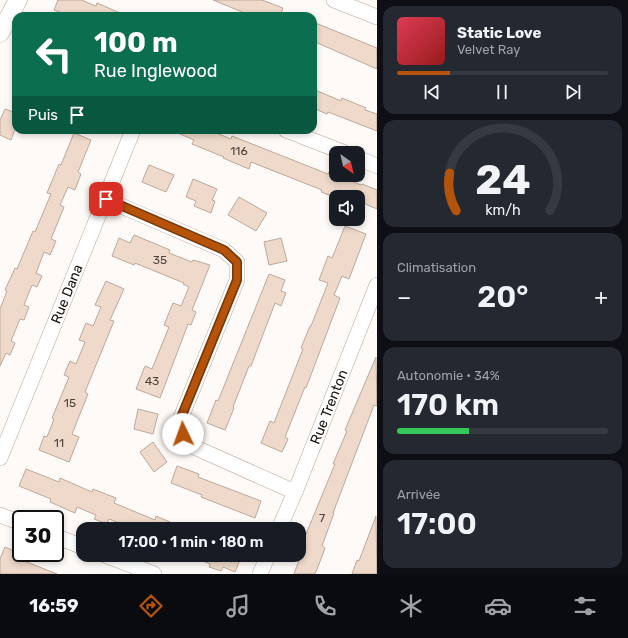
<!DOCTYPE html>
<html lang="fr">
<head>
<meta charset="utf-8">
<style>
  body { margin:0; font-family:Rubik,sans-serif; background:#242831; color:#f1f3f6; height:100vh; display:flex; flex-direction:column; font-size:15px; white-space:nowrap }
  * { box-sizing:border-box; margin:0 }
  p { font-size:13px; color:#9ea1a6 }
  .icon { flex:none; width:22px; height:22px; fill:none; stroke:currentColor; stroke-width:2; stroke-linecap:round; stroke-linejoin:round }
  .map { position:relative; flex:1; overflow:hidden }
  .sheet { display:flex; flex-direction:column; gap:6px; padding:6px; background:#0d0f14; width:251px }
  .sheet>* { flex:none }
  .guide { position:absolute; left:12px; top:12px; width:305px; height:122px; border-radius:12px; box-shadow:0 2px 6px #0003; background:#0b6e4f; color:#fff; overflow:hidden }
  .needle { width:26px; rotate:146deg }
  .buttons { position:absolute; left:329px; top:146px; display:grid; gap:8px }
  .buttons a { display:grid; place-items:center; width:36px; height:36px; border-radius:8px; background:#171b24; box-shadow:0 2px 6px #0003; font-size:20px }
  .speed { position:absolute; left:12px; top:510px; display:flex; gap:8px; font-size:20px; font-weight:700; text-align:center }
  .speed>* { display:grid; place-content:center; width:52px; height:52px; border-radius:50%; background:#171b24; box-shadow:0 2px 6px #0003; line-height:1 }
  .speed .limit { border:2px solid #111; border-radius:6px; background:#fff; color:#111 }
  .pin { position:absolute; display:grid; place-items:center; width:34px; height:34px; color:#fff; margin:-17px; border-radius:8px; box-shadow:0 2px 6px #0006 }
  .me { position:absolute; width:44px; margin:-22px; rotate:357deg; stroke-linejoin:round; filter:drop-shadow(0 0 3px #0008) }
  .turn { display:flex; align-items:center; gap:14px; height:84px; padding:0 16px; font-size:18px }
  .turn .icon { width:52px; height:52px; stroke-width:2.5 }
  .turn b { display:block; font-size:28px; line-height:34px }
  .then { display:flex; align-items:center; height:38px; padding:0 16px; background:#0003; gap:8px; font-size:15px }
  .big { font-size:30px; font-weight:600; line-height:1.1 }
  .sheet .card { flex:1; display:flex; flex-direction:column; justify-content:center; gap:6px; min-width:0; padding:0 14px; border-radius:12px; background:#242831 }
  .sheet .dial { align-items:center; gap:0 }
  .dial svg { height:104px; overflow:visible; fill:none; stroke:#363941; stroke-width:7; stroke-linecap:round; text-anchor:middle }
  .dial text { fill:#f1f3f6; stroke:none }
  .song { display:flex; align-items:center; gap:12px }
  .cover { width:48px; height:48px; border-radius:6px; background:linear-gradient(135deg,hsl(350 70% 55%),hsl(0 70% 35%)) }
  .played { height:4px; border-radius:2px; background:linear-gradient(90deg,#b45309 25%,#363941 25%) }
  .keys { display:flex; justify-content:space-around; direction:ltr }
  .heat { display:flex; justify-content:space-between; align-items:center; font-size:22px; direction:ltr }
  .charge { height:6px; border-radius:3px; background:linear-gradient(90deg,#34c759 34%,#363941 0) }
  .trip { position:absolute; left:76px; top:522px; width:230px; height:40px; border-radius:12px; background:#171b24; box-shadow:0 2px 6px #0003; font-weight:600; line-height:40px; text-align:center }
  .tab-bar { display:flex; height:64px; justify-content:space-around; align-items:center; background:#090b0e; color:#9ea1a6 }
  .tab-bar .icon { width:28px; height:28px }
  .tab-bar .current { color:#b45309 }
  .tab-bar b { font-size:18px; color:#f1f3f6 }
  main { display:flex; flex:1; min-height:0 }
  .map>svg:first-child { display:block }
  .building { fill:#eed9ca; stroke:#bda99b }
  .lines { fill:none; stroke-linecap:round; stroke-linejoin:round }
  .minor-casing { stroke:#bca89a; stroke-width:16 }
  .tertiary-casing { stroke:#bca89a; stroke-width:19 }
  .minor { stroke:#fff; stroke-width:15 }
  .tertiary { stroke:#fff; stroke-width:18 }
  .route-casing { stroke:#753606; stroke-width:10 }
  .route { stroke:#b45309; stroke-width:7 }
  .labels { text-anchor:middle; stroke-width:3.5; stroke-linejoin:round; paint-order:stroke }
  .number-label { font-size:12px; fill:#4e433c }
  .street-label { font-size:14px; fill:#18110c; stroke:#fefaf7 }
</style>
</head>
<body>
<main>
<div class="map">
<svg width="377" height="574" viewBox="0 0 377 574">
  <rect width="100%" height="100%" fill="#fefaf7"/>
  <path class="building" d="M58,0H81L96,6L97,3L127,16H70L54,10Z
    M213,0H262L283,8L280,16H252Z
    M313,22L377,48V69L313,41Z
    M313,89L341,101L342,98L366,108L365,110L377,114V131L328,112L327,114L313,108Z
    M5,109L16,113V127L11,140L0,135V120Z
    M171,130H209L231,139L232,136L328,174L329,172L361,185L362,184L377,190V209L358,201V197H334L321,192L322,190L251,162L249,169L223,158L224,157L192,144L194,140Z
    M74,133L91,140L78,172L81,174L75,190L68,187L60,205L64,207L51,239L56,241L50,255L44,252L36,273L42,276L37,287L32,285L24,305L29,307L24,320L20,319L11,341L15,343L10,355L6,353L0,366V309L7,291L5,290L15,268L17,269L33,231L35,232L51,194L47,193L59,164L61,165Z
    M149,165L174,175L166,192L142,182Z
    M193,179L217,189L212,200L215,201L211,213L194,206L196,201L186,197Z
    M239,197L267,213L256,231L228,215Z
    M345,226L366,234L349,279L342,276L334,295L340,298L306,388L305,387L285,437L288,439L282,452L261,443L270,421L274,423L303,349L301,348L310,326H311L328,283L319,280L328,256L332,258Z
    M134,235L170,250L169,253L192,262L193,260L210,265L192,310L196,312L191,325L188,324L160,398L136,389L145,366L152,369L169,327L164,325L173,303L181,306L189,287L183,284L184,283L135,263L134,265L112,256L119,238L130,243Z
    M281,238L287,261L269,265L264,242Z
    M269,274L285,280L281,291L286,293L281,306L275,303L251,366H249L233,407L234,408L225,430L207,423L216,400L218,401Z
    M106,281L124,289L110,320L114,321L85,392L88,394L72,434L79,437L69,462L39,450L44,436L47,437L54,419L52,418L69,377L64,375L70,361L76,364L85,342L79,340L86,323L93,326L101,307L95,305Z
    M376,357L377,406L374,405L333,513H334L322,546L325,548L321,559L315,574H294L302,552L299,551L335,464H333L347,431L345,430Z
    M138,409L158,414L153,434L134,429Z
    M153,442L167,462L154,472L140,452Z
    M177,466L199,474L198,477L261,501L255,518L201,497L202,495L171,483Z
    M26,469L59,482L60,478L92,492L93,489L116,498L114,503L155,520L156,516L186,529H134L109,519L107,524L94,519L96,515L77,507L75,513L50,502L51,499L19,486Z
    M376,516L377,574H352L357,560L359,561Z
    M5,547L16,552L14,557L57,574H0V559Z
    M188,555H242L235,572L223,567L221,571L209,567L210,564Z"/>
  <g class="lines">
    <g class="minor-casing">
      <g id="minor">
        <path d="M334,0L377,17"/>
        <path d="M286,130L345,153"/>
        <path d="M358,158L377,166"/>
        <path d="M105,199L224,250L237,262V280L180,420L183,435L194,447L295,492"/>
        <path id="s1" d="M0,458L133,130"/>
        <path d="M0,515L21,523"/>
        <path id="s2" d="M279,529L295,492L377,285"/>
        <path d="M55,536L83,547"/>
        <path d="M105,555L154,574"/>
        <path d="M260,574L268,555"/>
      </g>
    </g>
    <g class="tertiary-casing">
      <path id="tertiary" d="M0,33L18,0"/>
    </g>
    <use href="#minor" class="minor"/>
    <use href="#tertiary" class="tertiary"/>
  </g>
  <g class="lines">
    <g class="route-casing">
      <path id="route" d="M106,199L224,250L237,262V280L180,420L183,434"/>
    </g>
    <use href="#route" class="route"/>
  </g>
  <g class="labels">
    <g class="number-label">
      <text x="239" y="155">116</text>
      <text x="160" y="264">35</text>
      <text x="152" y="385">43</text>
      <text x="70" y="407">15</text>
      <text x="59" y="447">11</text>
      <text x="322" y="522">7</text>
    </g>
    <g class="street-label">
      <text dy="5" stroke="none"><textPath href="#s1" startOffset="177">Rue Dana</textPath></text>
      <text dy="5" stroke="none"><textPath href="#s2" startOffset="132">Rue Trenton</textPath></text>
    </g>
  </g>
</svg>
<div class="buttons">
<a><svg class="needle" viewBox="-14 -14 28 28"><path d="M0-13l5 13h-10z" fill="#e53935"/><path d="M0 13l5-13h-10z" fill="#9ea1a6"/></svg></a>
<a><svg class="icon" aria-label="sound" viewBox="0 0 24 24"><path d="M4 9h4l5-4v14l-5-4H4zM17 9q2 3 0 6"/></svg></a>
</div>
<div class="speed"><div class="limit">30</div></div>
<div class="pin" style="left:106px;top:199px;background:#d93025"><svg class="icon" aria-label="arrive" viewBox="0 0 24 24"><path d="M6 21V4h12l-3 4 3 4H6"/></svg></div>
<svg class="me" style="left:183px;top:434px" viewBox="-20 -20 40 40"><circle r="19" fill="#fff"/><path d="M0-13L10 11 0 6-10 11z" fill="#b45309"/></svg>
<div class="trip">17:00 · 1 min · 180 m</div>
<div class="guide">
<div class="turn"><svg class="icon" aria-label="left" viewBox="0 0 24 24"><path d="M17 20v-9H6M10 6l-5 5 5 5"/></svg><div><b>100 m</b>Rue Inglewood</div></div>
<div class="then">Puis<svg class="icon" aria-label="arrive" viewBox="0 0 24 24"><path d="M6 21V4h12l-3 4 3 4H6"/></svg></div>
</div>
</div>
<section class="sheet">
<div class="card">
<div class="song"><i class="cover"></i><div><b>Static Love</b><p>Velvet Ray</p></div></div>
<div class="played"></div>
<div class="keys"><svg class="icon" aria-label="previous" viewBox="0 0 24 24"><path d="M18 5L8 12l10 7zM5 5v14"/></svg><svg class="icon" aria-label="pause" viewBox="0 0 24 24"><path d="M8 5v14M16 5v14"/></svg><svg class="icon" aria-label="next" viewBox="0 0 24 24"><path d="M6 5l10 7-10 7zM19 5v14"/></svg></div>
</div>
<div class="card dial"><svg viewBox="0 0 100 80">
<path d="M14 69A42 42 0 1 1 86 69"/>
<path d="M14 69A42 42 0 0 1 9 40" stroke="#b45309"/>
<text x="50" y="56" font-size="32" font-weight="700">24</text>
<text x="50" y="72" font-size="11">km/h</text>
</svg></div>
<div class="card"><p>Climatisation</p>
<div class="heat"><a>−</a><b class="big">20°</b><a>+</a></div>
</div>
<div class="card"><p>Autonomie · 34%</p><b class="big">170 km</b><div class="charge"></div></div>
<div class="card"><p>Arrivée</p><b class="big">17:00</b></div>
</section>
</main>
<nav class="tab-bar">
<b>16:59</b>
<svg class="icon current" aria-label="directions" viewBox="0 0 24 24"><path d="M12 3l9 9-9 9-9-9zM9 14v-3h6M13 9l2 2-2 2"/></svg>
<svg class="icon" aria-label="music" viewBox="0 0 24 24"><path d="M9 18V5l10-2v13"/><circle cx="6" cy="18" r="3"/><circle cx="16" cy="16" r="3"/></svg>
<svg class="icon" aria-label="phone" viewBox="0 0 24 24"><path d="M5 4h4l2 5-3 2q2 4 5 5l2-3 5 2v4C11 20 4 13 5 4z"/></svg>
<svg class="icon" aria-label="climate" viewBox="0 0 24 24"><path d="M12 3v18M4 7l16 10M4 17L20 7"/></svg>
<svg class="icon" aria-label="car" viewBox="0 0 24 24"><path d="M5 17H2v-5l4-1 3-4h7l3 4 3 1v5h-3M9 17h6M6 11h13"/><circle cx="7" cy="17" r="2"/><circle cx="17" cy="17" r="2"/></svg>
<svg class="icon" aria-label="filters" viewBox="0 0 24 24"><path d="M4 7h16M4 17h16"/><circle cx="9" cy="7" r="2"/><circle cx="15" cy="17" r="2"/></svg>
</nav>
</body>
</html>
